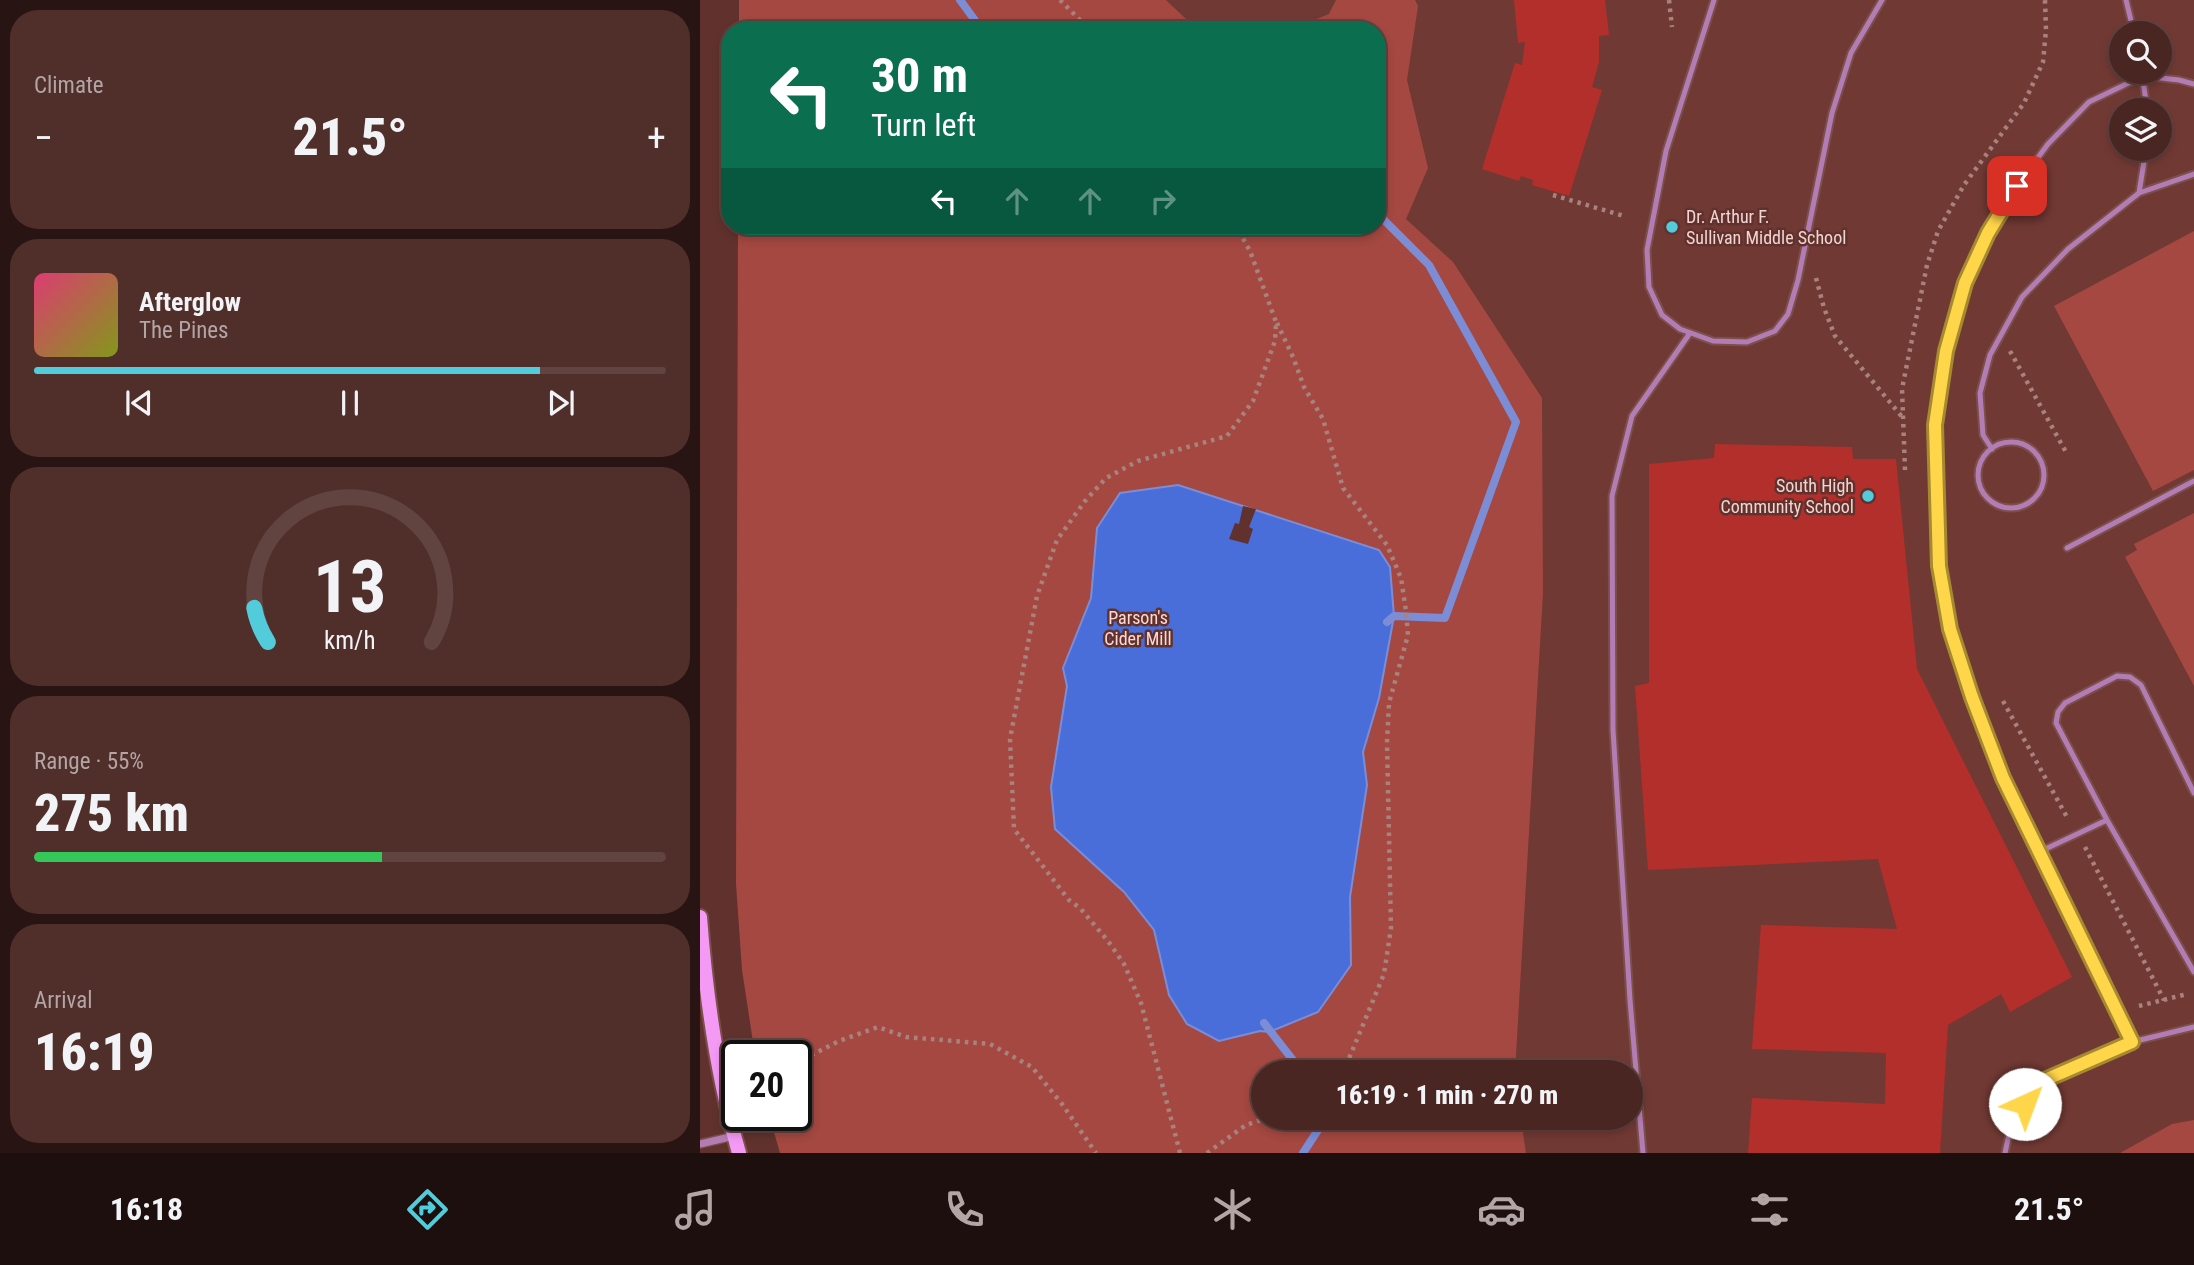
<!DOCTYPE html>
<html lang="en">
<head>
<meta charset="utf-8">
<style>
  body { margin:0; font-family:"Roboto Condensed",sans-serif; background:#502e2a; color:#f1f3f6; height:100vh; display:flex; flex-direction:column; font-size:26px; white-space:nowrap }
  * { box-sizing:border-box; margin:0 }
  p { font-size:23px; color:#b1a5a5 }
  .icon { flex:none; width:38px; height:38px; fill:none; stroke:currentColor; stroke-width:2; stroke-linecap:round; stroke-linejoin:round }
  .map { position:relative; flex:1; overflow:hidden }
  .side { display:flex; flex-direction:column; gap:10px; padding:10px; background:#281513; width:700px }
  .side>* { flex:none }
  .banner { position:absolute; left:21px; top:21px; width:665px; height:214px; border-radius:28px; box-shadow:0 4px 10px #0003,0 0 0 2px #614340; background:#0b6e4f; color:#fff; overflow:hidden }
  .tools { position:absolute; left:1409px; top:21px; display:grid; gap:14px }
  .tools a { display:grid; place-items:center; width:63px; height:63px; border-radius:50%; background:#492622; box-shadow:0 4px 10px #0003,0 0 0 2px #614340; font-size:35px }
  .speed { position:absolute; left:21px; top:1040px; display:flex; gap:14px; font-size:35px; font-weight:700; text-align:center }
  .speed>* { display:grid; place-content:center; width:91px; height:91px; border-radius:50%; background:#492622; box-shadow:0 4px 10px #0003,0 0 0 2px #614340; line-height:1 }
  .speed .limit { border:4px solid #111; border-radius:10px; background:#fff; color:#111 }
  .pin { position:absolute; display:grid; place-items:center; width:60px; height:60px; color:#fff; margin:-30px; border-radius:14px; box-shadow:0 4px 10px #0006 }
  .me { position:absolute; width:77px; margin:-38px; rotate:43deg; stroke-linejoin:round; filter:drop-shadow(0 0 5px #0008) }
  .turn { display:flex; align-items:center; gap:24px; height:147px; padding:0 35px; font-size:32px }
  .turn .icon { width:91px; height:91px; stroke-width:2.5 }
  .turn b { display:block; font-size:49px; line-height:60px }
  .lanes { display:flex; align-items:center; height:66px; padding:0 35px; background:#0003; justify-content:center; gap:35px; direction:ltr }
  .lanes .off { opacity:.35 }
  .big { font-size:52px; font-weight:800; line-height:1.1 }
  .side .card { flex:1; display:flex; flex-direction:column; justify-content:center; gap:10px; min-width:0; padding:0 24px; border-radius:28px; background:#502e2a }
  .side .dial { align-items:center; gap:0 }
  .dial svg { height:182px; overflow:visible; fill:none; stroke:#614340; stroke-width:7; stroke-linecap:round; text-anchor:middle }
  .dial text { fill:#f1f3f6; stroke:none }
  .song { display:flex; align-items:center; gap:21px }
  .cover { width:84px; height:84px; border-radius:10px; background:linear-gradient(135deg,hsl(340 70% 55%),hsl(70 70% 35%)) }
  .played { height:7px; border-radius:4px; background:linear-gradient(90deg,#52cbda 80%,#614340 80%) }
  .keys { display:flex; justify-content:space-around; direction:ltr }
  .heat { display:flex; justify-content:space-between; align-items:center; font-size:38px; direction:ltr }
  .charge { height:10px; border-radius:5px; background:linear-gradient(90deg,#34c759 55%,#614340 0) }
  .trip { position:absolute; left:551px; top:1060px; width:392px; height:70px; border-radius:35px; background:#492622; box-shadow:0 4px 10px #0003,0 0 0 2px #614340; font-weight:800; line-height:70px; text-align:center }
  .tabs { display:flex; height:112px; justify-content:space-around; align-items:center; background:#1d0f0e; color:#b1a5a5 }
  .tabs .icon { width:49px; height:49px }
  .tabs .active { color:#52cbda }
  .tabs b { font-size:32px; color:#f1f3f6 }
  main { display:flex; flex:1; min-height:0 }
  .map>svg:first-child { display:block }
  .built { fill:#713934; fill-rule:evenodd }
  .green { fill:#a44841 }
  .water { fill:#496ed9; stroke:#7c8dd6; stroke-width:2 }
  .pier { fill:#61322d }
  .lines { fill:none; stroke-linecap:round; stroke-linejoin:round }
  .stream { stroke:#7c8dd6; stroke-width:8 }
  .building { fill:#b32f2c }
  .service-casing { stroke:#7b4f4a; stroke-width:9 }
  .minor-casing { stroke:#7b4f4a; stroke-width:10 }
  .secondary-casing { stroke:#7b4f4a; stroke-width:18 }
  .path { stroke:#a9827d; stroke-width:4.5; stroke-dasharray:3.5 5; stroke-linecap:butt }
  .service { stroke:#b47cb4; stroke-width:5 }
  .minor { stroke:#b47cb4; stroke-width:7 }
  .secondary { stroke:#f49af5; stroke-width:14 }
  .route-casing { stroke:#a68a30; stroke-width:18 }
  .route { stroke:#ffd54a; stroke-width:12 }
  .poi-dot { fill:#52cbda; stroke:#61322d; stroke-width:2.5 }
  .labels { text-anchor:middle; stroke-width:5; stroke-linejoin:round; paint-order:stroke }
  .poi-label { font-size:18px; fill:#f2d4d0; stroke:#61322d; text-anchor:start }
  .park-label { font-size:18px; fill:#fcd9d5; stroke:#61322d }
</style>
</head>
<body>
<main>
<section class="side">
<div class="card"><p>Climate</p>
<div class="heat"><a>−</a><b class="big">21.5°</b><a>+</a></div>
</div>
<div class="card">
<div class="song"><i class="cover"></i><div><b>Afterglow</b><p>The Pines</p></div></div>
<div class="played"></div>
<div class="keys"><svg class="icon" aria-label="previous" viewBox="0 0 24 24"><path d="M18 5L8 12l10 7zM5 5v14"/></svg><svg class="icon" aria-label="pause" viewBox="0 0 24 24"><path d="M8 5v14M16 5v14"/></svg><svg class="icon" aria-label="next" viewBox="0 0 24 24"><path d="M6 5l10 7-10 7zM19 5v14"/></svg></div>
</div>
<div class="card dial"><svg viewBox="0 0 100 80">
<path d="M14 69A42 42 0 1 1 86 69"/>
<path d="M14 69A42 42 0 0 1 8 54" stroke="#52cbda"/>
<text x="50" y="56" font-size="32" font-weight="700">13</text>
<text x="50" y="72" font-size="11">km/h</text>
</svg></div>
<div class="card"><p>Range · 55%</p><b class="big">275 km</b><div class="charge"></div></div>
<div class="card"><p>Arrival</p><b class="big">16:19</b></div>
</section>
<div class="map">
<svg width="1494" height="1153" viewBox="0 0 1494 1153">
  <rect width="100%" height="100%" fill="#61322d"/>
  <path class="built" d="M466,0H1494V1153H826L821,1118H931V1073H815L843,594L677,193V30H498ZM1421,33H1460V72H1421ZM1421,110H1460V149H1421Z"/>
  <path class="green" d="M39,0H466L498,30H39Z
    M636,0H715L718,6L707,80L728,168L706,219L753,262L842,398L843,594L815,1073H564V1118H821L826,1153H80L69,1115H96V1055H55L42,970L36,884L38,226H677V30H589L629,14Z
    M1494,231V470L1453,491L1354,306Z
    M1494,513V686L1425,557L1437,550L1434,544Z
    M1494,1120V1153H1420L1472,1124Z"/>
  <path class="water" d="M478,485L679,550L690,567L694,616L679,698L663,752L667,785L650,897L651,965L618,1012L569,1032L560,1031L519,1041L487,1024L469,995L454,930L424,892L355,829L351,787L367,686L363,668L391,598L397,528L420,493Z"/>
  <path class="pier" d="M543,506L556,509L549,527L553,529L548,544L529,539L535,523L539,524Z"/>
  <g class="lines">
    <path class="stream" d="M260,0L282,30
      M677,213L729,265L816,422L745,618L694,616L687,622
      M564,1023L603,1073
      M603,1153L620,1127L619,1118"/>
  </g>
  <path class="building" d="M814,0H905L909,35L899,36V62L892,87L902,90L869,196L832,185L833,180L821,176L819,181L782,169L815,63L822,65L825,42L818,43Z
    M1015,444L1152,447L1153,459H1196L1217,669L1372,977L1310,1012L1301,994L1248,1025L1240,1153H1048L1052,1098L1185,1104L1186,1053L1052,1049L1061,925L1197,929L1178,859L948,870L935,686L949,683V464L1014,458Z"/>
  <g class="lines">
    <g class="service-casing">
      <path id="service" d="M1014,0L966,151L947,250L949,287L962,315L980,329L1013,341L1047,342L1075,331L1088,314L1098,280L1132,113L1151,53L1182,0
        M1426,0L1434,33
        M1442,72L1447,110
        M1439,193L1446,149
        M1278 475a33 33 0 1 1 66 0a33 33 0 1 1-66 0Z
        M1292,449L1283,435L1280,393L1290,355L1322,297L1368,249L1439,193L1494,174
        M1367,548L1494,481
        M1494,793L1441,685L1430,677L1417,676L1365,703L1358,712L1356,723L1407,820L1494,972
        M1339,852L1407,820
        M1432,1042L1303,778L1271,697L1250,629L1239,566L1235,425L1246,351L1265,283L1288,233L1317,186L1348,144L1389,102L1443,76L1479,80L1494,84
        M943,1153L930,1000L913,730L912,496L932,416L990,333
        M1305,1153L1311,1125L1338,1083L1432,1042L1494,1027"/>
    </g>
    <g class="minor-casing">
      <path id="minor" d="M0,1144L34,1136"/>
    </g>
    <g class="secondary-casing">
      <path id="secondary" d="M0,917C6,997 17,1076 39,1153"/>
    </g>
    <path class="path" d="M360,0L390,30
      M969,0L972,27
      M853,195L924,216
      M1116,278L1124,308L1135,336L1203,418
      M577,323L593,357L604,387L623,419L643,488L687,545L701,578L706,611L708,635L689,703L687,743L691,928L684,974L643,1073
      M1310,351L1367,454
      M1205,470L1202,389L1227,265L1238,231L1264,185L1324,103L1343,62L1346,30L1345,0
      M1303,701L1368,819
      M1385,847L1464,1000
      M1439,1006L1487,994
      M96,1063L139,1041L178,1027L206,1037L290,1044L332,1067L362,1104L396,1153
      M480,1153L441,1003L424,964L408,941L380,908L369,900L314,829L310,739L337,596L357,540L385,501L406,478L438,461L527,436L553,401L575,341L576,322L550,251L536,226
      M507,1153L546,1125L567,1118"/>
    <use href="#service" class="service"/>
    <use href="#minor" class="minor"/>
    <use href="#secondary" class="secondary"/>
  </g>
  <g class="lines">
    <g class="route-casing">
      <path id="route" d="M1317,186L1288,233L1265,283L1246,351L1235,425L1239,566L1250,629L1272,697L1303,778L1432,1042L1338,1083L1325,1104"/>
    </g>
    <use href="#route" class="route"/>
  </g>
  <g class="poi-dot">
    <circle cx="972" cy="227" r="7"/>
    <circle cx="1168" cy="496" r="7"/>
  </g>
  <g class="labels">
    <g class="poi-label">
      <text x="986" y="223">Dr. Arthur F.<tspan x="986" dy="21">Sullivan Middle School</tspan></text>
      <text x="1154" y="492" text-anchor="end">South High<tspan x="1154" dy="21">Community School</tspan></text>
    </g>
    <g class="park-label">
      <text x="438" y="624">Parson's<tspan x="438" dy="21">Cider Mill</tspan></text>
    </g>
  </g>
</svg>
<div class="tools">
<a><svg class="icon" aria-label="search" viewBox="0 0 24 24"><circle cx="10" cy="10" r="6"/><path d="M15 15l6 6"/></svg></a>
<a><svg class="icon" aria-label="layers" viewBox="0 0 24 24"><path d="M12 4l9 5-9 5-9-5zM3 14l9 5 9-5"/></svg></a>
</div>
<div class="speed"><div class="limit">20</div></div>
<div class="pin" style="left:1317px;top:186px;background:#d93025"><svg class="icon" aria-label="arrive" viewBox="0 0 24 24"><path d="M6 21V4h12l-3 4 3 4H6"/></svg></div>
<svg class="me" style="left:1325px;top:1104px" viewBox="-20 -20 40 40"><circle r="19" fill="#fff"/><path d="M0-13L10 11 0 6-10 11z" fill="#ffd54a"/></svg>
<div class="trip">16:19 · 1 min · 270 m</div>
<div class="banner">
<div class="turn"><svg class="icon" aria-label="left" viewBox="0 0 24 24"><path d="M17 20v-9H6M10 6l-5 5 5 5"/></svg><div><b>30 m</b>Turn left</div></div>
<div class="lanes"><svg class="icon" aria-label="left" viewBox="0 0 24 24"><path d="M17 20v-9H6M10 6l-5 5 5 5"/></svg><svg class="icon off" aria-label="ahead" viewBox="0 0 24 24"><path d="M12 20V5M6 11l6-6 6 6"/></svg><svg class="icon off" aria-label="ahead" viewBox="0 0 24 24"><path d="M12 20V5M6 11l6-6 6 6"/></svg><svg class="icon off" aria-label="right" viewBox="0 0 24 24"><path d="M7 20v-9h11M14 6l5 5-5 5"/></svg></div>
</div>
</div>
</main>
<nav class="tabs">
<b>16:18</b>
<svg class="icon active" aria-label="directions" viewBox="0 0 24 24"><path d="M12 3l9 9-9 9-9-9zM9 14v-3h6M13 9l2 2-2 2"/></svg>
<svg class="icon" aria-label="music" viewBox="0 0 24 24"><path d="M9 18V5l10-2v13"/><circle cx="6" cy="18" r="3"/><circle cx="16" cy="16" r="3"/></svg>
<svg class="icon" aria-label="phone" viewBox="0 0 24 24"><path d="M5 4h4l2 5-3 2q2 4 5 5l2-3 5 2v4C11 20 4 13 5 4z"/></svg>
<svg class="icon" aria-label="climate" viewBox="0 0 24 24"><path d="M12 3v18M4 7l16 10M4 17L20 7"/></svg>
<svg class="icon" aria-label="car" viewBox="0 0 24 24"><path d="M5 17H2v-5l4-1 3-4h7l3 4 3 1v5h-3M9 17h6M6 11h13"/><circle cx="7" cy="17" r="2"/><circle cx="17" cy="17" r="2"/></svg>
<svg class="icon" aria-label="filters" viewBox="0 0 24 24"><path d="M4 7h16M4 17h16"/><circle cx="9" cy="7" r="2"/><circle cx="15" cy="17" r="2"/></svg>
<b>21.5°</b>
</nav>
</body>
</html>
